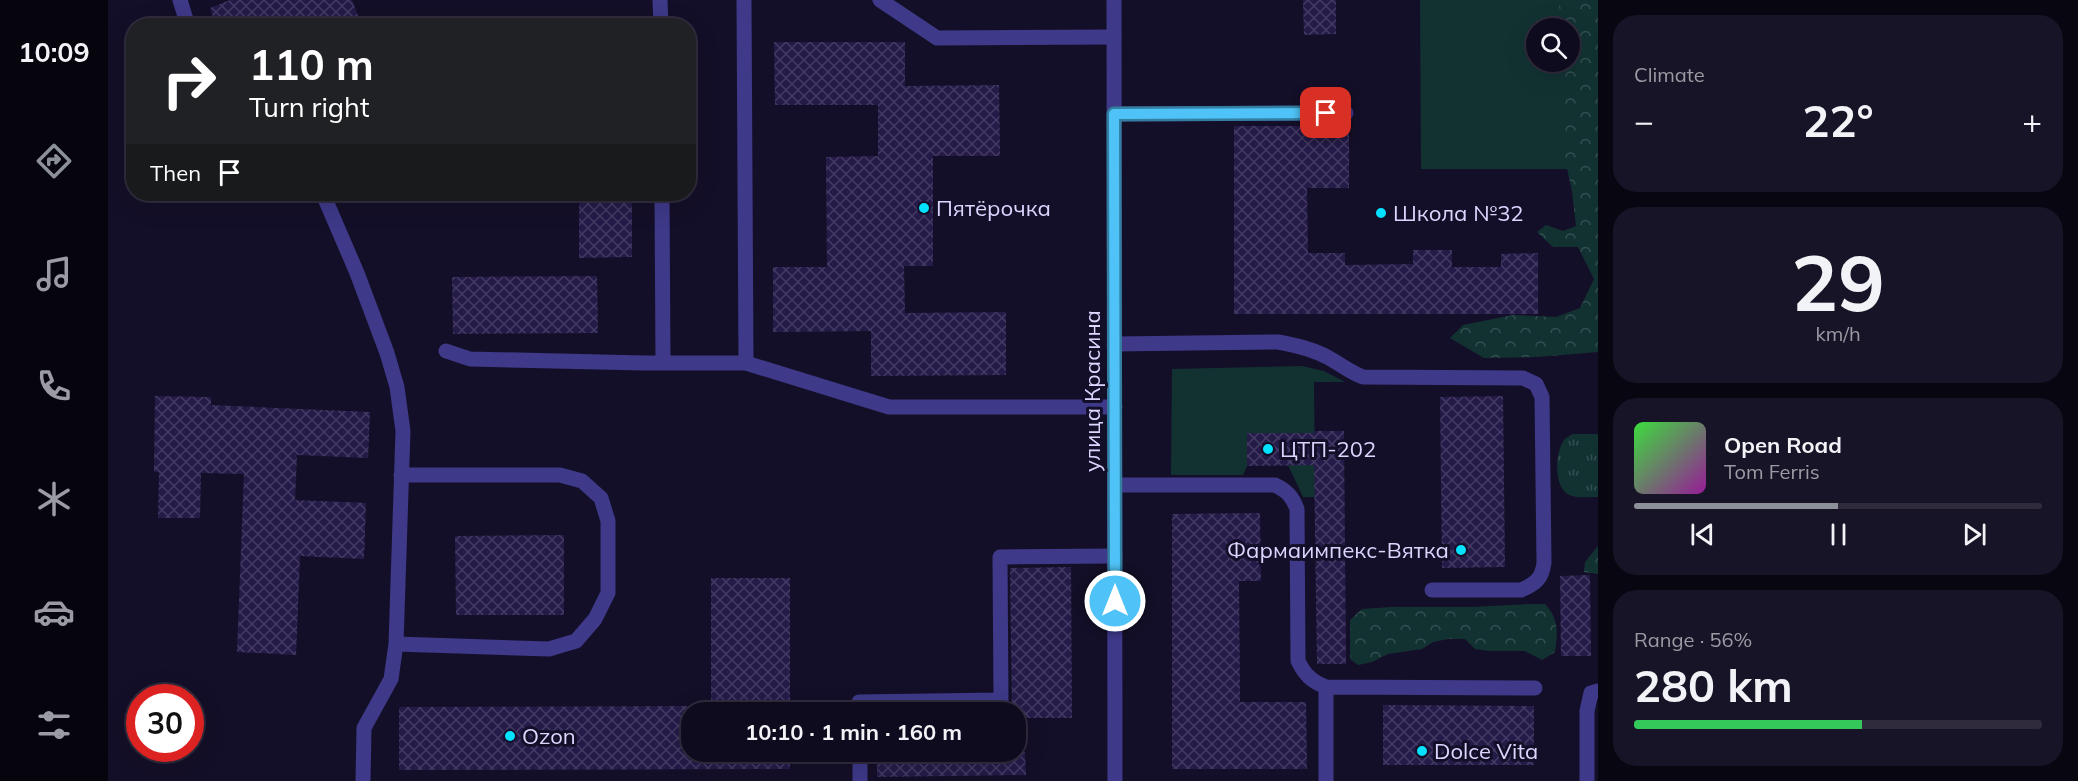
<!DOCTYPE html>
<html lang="en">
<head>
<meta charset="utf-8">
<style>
  body { margin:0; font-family:Mulish,sans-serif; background:#181427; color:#f1f3f6; height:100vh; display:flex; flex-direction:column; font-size:22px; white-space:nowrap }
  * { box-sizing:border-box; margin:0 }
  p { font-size:20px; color:#9b9ba4 }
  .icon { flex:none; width:33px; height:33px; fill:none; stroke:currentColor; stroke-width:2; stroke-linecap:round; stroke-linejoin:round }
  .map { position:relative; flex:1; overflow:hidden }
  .panel { display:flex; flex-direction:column; gap:15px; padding:15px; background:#080610; width:480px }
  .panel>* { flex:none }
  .hud { position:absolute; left:18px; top:18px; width:570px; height:183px; border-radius:24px; box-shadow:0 6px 24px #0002,0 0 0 2px #2f2b3c; background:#202124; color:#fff; overflow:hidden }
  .controls { position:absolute; left:1418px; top:18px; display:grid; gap:12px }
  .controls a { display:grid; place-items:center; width:54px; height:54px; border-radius:50%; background:#0f0b1e; box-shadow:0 6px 24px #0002,0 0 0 2px #2f2b3c; font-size:30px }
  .speed { position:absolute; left:18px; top:684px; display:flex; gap:12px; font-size:30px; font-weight:700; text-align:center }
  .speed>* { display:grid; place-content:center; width:78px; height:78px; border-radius:50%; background:#0f0b1e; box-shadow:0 6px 24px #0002,0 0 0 2px #2f2b3c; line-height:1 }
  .speed .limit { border:9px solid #d22; background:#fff; color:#111 }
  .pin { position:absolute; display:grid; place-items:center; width:51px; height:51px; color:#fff; margin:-26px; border-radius:12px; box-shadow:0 3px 9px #0006 }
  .me { position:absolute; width:66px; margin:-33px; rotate:0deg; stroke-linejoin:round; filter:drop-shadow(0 0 4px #0008) }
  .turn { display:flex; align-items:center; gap:21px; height:126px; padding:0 24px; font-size:27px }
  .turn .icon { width:78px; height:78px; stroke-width:2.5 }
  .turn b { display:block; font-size:42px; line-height:51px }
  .then { display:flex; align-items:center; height:57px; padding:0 24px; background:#0003; gap:12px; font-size:22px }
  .big { font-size:45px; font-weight:700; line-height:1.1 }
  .panel .card { flex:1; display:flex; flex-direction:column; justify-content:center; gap:9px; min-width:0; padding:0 21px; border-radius:24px; background:#181427 }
  .panel .dial { align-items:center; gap:0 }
  .dial b { font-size:78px; line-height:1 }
  .song { display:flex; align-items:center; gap:18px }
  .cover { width:72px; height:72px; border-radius:9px; background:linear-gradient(135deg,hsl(120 70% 55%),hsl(300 70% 35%)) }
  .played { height:6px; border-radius:3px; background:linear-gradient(90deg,#8c9099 50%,#2f2b3c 50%) }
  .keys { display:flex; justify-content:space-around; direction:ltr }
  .heat { display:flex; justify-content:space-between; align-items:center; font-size:33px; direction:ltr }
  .charge { height:9px; border-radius:4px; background:linear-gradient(90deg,#34c759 56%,#2f2b3c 0) }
  .trip { position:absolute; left:573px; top:702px; width:345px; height:60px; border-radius:24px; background:#0f0b1e; box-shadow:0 6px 24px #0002,0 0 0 2px #2f2b3c; font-weight:700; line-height:60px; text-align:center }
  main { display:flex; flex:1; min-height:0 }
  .tabs { display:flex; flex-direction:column; width:108px; justify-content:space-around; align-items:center; background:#06040c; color:#9b9ba4 }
  .tabs .icon { width:42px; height:42px }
  .tabs .selected { color:#8c9099 }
  .tabs b { font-size:27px; color:#f1f3f6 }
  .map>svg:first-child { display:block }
  .grass { fill:#123232; fill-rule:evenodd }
  .forest { fill:url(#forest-crowns) }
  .park { fill:url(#park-tufts) }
  .building { fill:url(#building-cross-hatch) }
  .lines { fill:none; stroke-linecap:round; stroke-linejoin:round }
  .service { stroke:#3e3988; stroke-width:15 }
  .minor { stroke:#3e3988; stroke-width:15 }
  .route-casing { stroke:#337fa1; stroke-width:15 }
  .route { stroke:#4fc3f7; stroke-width:10 }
  .poi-dot { fill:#02e1ff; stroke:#140f28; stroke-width:2 }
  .labels { text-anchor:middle; stroke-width:6; stroke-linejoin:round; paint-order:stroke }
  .poi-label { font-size:22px; fill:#dcd6ff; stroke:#140f28; text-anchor:start }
  .street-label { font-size:22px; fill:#dcd6ff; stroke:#140f28 }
</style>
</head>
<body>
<main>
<nav class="tabs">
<b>10:09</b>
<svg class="icon selected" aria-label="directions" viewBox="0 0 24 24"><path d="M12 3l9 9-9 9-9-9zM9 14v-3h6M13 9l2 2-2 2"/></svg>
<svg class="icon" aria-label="music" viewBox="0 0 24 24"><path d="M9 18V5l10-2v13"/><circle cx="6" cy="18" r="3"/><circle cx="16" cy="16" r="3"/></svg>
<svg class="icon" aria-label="phone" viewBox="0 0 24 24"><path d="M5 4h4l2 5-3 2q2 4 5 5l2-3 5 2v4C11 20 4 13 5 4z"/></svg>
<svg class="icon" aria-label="climate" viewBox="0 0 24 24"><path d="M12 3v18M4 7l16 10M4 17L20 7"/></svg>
<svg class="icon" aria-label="car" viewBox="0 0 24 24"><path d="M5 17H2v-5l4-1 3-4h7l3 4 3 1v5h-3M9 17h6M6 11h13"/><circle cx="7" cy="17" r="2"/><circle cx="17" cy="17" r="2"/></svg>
<svg class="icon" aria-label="filters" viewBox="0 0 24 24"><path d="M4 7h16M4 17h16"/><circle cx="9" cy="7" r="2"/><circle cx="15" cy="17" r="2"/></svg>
</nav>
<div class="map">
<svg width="1490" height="781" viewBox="0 0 1490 781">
  <defs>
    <pattern id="forest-crowns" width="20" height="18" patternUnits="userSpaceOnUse" patternTransform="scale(1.5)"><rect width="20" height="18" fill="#123232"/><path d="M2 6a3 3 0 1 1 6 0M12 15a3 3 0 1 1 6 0" fill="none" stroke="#344f51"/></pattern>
    <pattern id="park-tufts" width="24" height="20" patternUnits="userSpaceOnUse" patternTransform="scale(1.5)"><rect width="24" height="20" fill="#123232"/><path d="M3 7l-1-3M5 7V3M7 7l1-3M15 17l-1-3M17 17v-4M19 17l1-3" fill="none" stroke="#344f51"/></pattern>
    <pattern id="building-cross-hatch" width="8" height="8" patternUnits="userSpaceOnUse" patternTransform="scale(1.5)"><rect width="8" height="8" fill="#251b49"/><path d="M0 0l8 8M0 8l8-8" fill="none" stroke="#443b64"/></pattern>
  </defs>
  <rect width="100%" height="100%" fill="#140f28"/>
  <path class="grass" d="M1312,0H1465L1466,169H1313ZM1428,28H1461V62H1428Z
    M1194,366L1216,371L1237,382H1206L1207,497H1195L1180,465V433H1139V466L1135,475H1063L1064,369Z"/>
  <path class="forest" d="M1451,0H1490V352L1429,357L1376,358L1342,338L1355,325L1405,315L1448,317L1472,308L1486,279L1470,247H1445L1429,232L1438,225L1455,231L1468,226L1464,191L1456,155L1452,62H1461V28H1452Z
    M1490,546V574L1476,572L1477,562Z
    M1421,604H1437C1451,619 1450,633 1447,652L1434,660L1417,651H1382L1367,649L1357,639H1340L1325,642L1314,649L1280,654L1264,662L1250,665L1242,659V620L1254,609L1284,607H1362Z"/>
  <path class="park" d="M1465,434H1490V497C1480,497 1466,499 1458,493C1446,483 1447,450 1457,439C1458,438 1463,435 1465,434Z"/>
  <path class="building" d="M122,0H244L254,26H108L102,8Z
    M1195,0H1228V34L1196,35Z
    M666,42H797V86L891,85L892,156H825V266H796L797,313L898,312V375L763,376V331L665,332V267H719L718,157L770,156V105H667Z
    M1126,126H1241V188H1199L1200,253H1237V265L1305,264V250H1344V267H1393V254L1430,253V314H1126Z
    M471,194H524V257L471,258Z
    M489,276L490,333L345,334L344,277Z
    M47,396L103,397V405L262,412L260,458L189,455L187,500L258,503L256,559L192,556L188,655L129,652L136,474L93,473L92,518H50L51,472H46Z
    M1395,396L1397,567L1334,568L1332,397Z
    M1206,431H1236L1238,664H1209L1206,465L1139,466V433H1206Z
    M1152,513L1153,581H1131L1132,702H1198L1199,769H1064V514Z
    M456,535V615H348L347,536Z
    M963,567L964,718H908V712H904L902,568Z
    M1482,575L1483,656H1453L1452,576Z
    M603,578H682V712H584V752H682V769L291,770V707L603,706Z
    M1275,705L1426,706V765H1275Z
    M769,752H917L918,775L769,777Z"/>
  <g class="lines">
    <path class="service" d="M72,0L80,26
      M552,0L553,26
      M636,0L638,363L781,407H1007
      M772,0L829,38L1006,37
      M1006,114L1238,113
      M215,194L249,273L279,353L289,387L295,431L288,644L283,679L256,728L255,781
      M554,194L555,363
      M1006,344L1170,342C1188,345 1205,349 1221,358C1232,364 1242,372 1255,377L1415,378L1428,384L1434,397L1436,563C1434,579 1427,584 1413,590H1324
      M338,351L362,359L536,363H638
      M1007,485H1167C1179,491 1184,496 1189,509L1190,661C1197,675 1203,681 1218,687L1427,688
      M288,644L441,649L468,641L487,619L500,593V521L493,498L474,481L452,475H293
      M751,712V702L893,700L892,557L1007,556
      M752,752V781
      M1218,781V687
      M1479,781V711L1483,693L1490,691"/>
    <path class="minor" d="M1006,0L1007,781"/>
  </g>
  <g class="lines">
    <g class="route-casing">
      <path id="route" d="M1007,601L1006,114L1218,113"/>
    </g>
    <use href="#route" class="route"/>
  </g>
  <g class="poi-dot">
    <circle cx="816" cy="208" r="6"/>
    <circle cx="1273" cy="213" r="6"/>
    <circle cx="1160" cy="449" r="6"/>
    <circle cx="1353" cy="550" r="6"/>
    <circle cx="402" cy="736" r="6"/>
    <circle cx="1314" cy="751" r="6"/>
  </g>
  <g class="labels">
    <g class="poi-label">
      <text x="828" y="216">Пятёрочка</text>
      <text x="1285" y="221">Школа №32</text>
      <text x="1172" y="457">ЦТП-202</text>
      <text x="1341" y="558" text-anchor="end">Фармаимпекс-Вятка</text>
      <text x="414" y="744">Ozon</text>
      <text x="1326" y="759">Dolce Vita</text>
    </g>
    <g class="street-label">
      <text transform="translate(984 391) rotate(-90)" y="8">улица Красина</text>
    </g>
  </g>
</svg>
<div class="controls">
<a><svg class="icon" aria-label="search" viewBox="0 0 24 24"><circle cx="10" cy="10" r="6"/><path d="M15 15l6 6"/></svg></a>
</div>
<div class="speed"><div class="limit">30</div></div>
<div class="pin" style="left:1218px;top:113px;background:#d93025"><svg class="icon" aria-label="arrive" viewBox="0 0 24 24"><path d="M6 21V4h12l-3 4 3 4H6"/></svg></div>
<svg class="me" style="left:1007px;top:601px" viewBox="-20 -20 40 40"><circle r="17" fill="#4fc3f7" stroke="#fff" stroke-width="3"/><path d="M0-11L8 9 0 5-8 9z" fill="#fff"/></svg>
<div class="trip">10:10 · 1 min · 160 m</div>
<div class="hud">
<div class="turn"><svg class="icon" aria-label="right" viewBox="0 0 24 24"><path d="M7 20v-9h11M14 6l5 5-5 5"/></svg><div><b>110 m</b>Turn right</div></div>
<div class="then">Then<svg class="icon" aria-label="arrive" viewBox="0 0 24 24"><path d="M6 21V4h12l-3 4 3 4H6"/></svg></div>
</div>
</div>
<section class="panel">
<div class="card"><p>Climate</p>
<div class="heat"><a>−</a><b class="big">22°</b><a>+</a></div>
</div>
<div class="card dial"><b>29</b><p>km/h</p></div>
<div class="card">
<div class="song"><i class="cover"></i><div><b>Open Road</b><p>Tom Ferris</p></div></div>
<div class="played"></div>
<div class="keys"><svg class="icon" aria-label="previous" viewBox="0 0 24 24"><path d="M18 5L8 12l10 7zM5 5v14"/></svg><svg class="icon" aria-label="pause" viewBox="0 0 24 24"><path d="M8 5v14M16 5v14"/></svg><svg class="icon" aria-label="next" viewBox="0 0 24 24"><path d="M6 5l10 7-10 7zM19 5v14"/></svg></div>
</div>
<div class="card"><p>Range · 56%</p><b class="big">280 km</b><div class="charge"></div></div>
</section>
</main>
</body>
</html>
